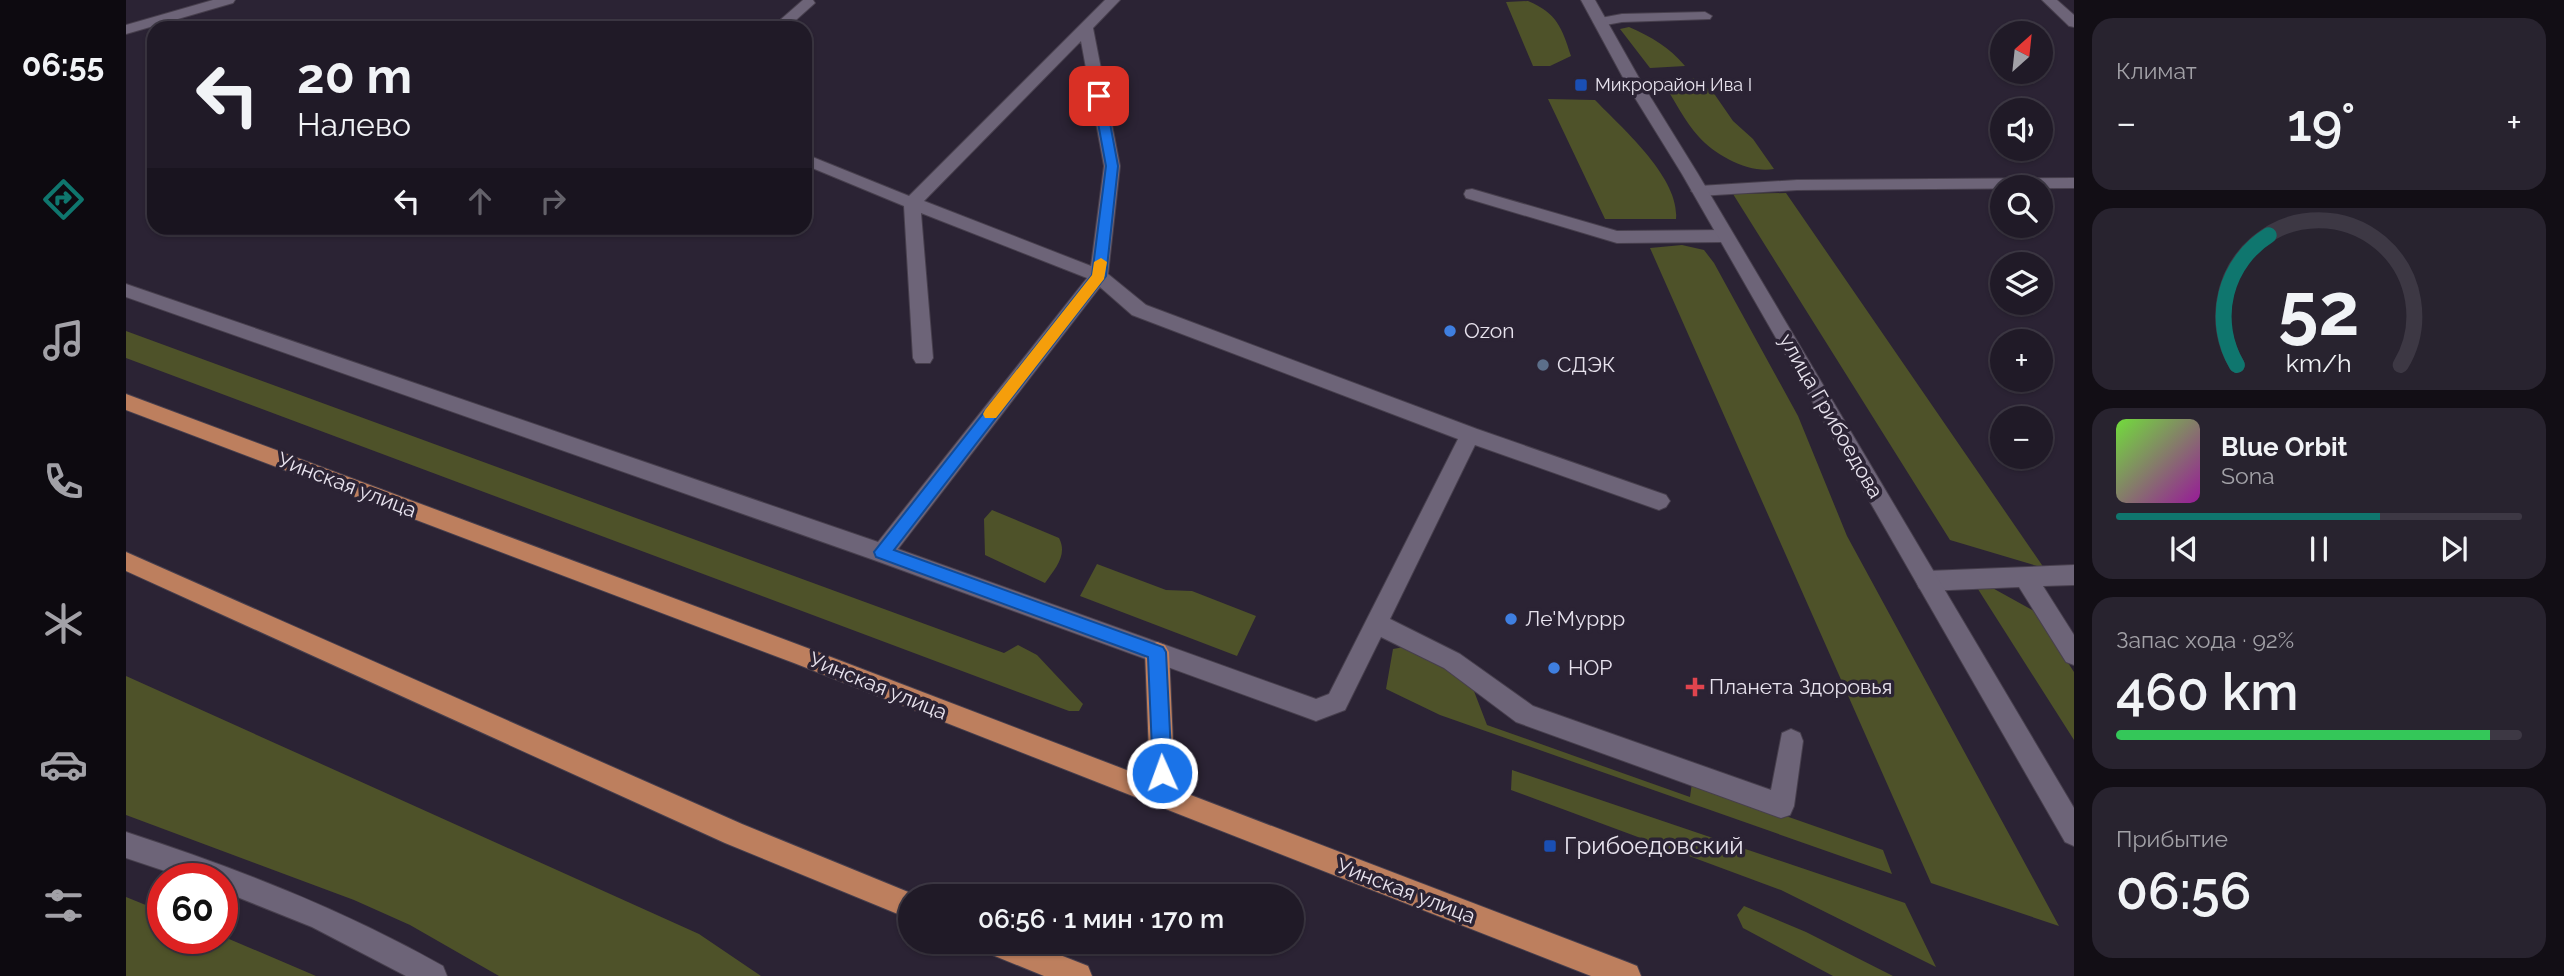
<!DOCTYPE html>
<html lang="ru">
<head>
<meta charset="utf-8">
<style>
  body { margin:0; font-family:Raleway,sans-serif; background:#28232f; color:#f1f3f6; height:100vh; display:flex; flex-direction:column; font-size:26px; white-space:nowrap }
  * { box-sizing:border-box; margin:0 }
  p { font-size:23px; color:#a2a1a7 }
  .icon { flex:none; width:38px; height:38px; fill:none; stroke:currentColor; stroke-width:2; stroke-linecap:round; stroke-linejoin:round }
  .map { position:relative; flex:1; overflow:hidden }
  .drawer { display:flex; flex-direction:column; gap:18px; padding:18px; background:#120e15; width:490px }
  .drawer>* { flex:none }
  .guide { position:absolute; left:21px; top:21px; width:665px; height:214px; border-radius:21px; box-shadow:0 2px 5px #0004,0 0 0 2px #3d3844; background:#201a27; color:#f1f3f6; overflow:hidden }
  .needle { width:46px; rotate:27deg }
  .buttons { position:absolute; left:1864px; top:21px; display:grid; gap:14px }
  .buttons a { display:grid; place-items:center; width:63px; height:63px; border-radius:50%; background:#201a27; box-shadow:0 2px 5px #0004,0 0 0 2px #3d3844; font-size:35px }
  .speed { position:absolute; left:21px; top:863px; display:flex; gap:14px; font-size:35px; font-weight:700; text-align:center }
  .speed>* { display:grid; place-content:center; width:91px; height:91px; border-radius:50%; background:#201a27; box-shadow:0 2px 5px #0004,0 0 0 2px #3d3844; line-height:1 }
  .speed .limit { border:10px solid #d22; background:#fff; color:#111 }
  .pin { position:absolute; display:grid; place-items:center; width:60px; height:60px; color:#fff; margin:-30px; border-radius:14px; box-shadow:0 4px 10px #0006 }
  .me { position:absolute; width:77px; margin:-38px; rotate:358deg; stroke-linejoin:round; filter:drop-shadow(0 0 5px #0008) }
  .turn { display:flex; align-items:center; gap:24px; height:147px; padding:0 35px; font-size:32px }
  .turn .icon { width:91px; height:91px; stroke-width:2.5 }
  .turn b { display:block; font-size:49px; line-height:60px }
  .lanes { display:flex; align-items:center; height:66px; padding:0 35px; background:#0003; justify-content:center; gap:35px; direction:ltr }
  .lanes .off { opacity:.35 }
  .big { font-size:52px; font-weight:600; line-height:1.1 }
  .drawer .widget { flex:1; display:flex; flex-direction:column; justify-content:center; gap:10px; min-width:0; padding:0 24px; border-radius:21px; background:#28232f }
  .drawer .dial { align-items:center; gap:0 }
  .dial svg { height:182px; overflow:visible; fill:none; stroke:#3d3844; stroke-width:7; stroke-linecap:round; text-anchor:middle }
  .dial text { fill:#f1f3f6; stroke:none }
  .song { display:flex; align-items:center; gap:21px }
  .cover { width:84px; height:84px; border-radius:10px; background:linear-gradient(135deg,hsl(100 70% 55%),hsl(300 70% 35%)) }
  .played { height:7px; border-radius:4px; background:linear-gradient(90deg,#0f766e 65%,#3d3844 65%) }
  .keys { display:flex; justify-content:space-around; direction:ltr }
  .heat { display:flex; justify-content:space-between; align-items:center; font-size:38px; direction:ltr }
  .charge { height:10px; border-radius:5px; background:linear-gradient(90deg,#34c759 92%,#3d3844 0) }
  .trip { position:absolute; left:772px; top:884px; width:406px; height:70px; border-radius:35px; background:#201a27; box-shadow:0 2px 5px #0004,0 0 0 2px #3d3844; font-weight:600; line-height:70px; text-align:center }
  main { display:flex; flex:1; min-height:0 }
  .menu { display:flex; flex-direction:column; width:126px; justify-content:space-around; align-items:center; background:#0d0a10; color:#a2a1a7 }
  .menu .icon { width:49px; height:49px }
  .menu .current { color:#0f766e }
  .menu b { font-size:32px; color:#f1f3f6 }
  .map>svg:first-child { display:block }
  .green { fill:#4e5229 }
  .lines { fill:none; stroke-linecap:round; stroke-linejoin:round }
  .lane-casing { stroke:#473f4d; stroke-width:2 }
  .street-casing { stroke:#473f4d; stroke-width:2 }
  .secondary-casing { stroke:#473f4d; stroke-width:2 }
  .primary-casing { stroke:#473f4d; stroke-width:2 }
  .lane { fill:#6d6478; fill-rule:evenodd }
  .street { fill:#6d6478; fill-rule:evenodd }
  .secondary { fill:#6d6478; fill-rule:evenodd }
  .primary { fill:#bd7f5e; fill-rule:evenodd }
  .route { fill:#1a73e8; stroke:#114b97; stroke-width:2 }
  .slow { fill:#f59e0b }
  .transit-dot { fill:#1a4fb4; stroke:#2b2334; stroke-width:2.5 }
  .shop-dot { fill:#3f7fe0; stroke:#2b2334; stroke-width:2.5 }
  .service-dot { fill:#5c6f8a; stroke:#2b2334; stroke-width:2.5 }
  .health-dot { fill:#e0444e; stroke:#2b2334; stroke-width:2.5 }
  .labels { text-anchor:middle; stroke-width:7; stroke-linejoin:round; paint-order:stroke }
  .far-poi-label { font-size:18px; fill:#e7e2ed; stroke:#2b2334; text-anchor:start }
  .poi-label { font-size:21px; fill:#e7e2ed; stroke:#2b2334; text-anchor:start }
  .street-label { font-size:21px; fill:#e7e2ed; stroke:#2b2334 }
  .near-poi-label { font-size:24px; fill:#e7e2ed; stroke:#2b2334; text-anchor:start }
</style>
</head>
<body>
<main>
<nav class="menu">
<b>06:55</b>
<svg class="icon current" aria-label="directions" viewBox="0 0 24 24"><path d="M12 3l9 9-9 9-9-9zM9 14v-3h6M13 9l2 2-2 2"/></svg>
<svg class="icon" aria-label="music" viewBox="0 0 24 24"><path d="M9 18V5l10-2v13"/><circle cx="6" cy="18" r="3"/><circle cx="16" cy="16" r="3"/></svg>
<svg class="icon" aria-label="phone" viewBox="0 0 24 24"><path d="M5 4h4l2 5-3 2q2 4 5 5l2-3 5 2v4C11 20 4 13 5 4z"/></svg>
<svg class="icon" aria-label="climate" viewBox="0 0 24 24"><path d="M12 3v18M4 7l16 10M4 17L20 7"/></svg>
<svg class="icon" aria-label="car" viewBox="0 0 24 24"><path d="M5 17H2v-5l4-1 3-4h7l3 4 3 1v5h-3M9 17h6M6 11h13"/><circle cx="7" cy="17" r="2"/><circle cx="17" cy="17" r="2"/></svg>
<svg class="icon" aria-label="filters" viewBox="0 0 24 24"><path d="M4 7h16M4 17h16"/><circle cx="9" cy="7" r="2"/><circle cx="15" cy="17" r="2"/></svg>
</nav>
<div class="map">
<svg width="1948" height="976" viewBox="0 0 1948 976">
  <rect width="100%" height="100%" fill="#2b2334"/>
  <path class="green" d="M1402,1C1431,13 1436,28 1445,56L1424,66H1407L1380,2Z
    M1503,27C1526,37 1543,47 1559,66L1524,68L1494,29Z
    M1570,78L1589,95L1607,121L1627,139L1648,169C1624,174 1589,155 1573,137C1559,122 1548,99 1536,81Z
    M1422,99L1469,100C1496,128 1554,178 1550,219H1479Z
    M1660,193L1918,568L1824,540L1607,194Z
    M1556,245L1578,250L1588,263L1672,416L1721,536L1933,926L1805,883L1524,248Z
    M0,331L878,653L892,645L911,655L957,704L953,711H943L0,358Z
    M866,510L933,538C942,555 929,569 919,583L859,555L858,519Z
    M971,564L1040,590L1066,591L1130,616L1111,656L954,596Z
    M1843,575L1908,611L1948,672V740Z
    M1278,647L1319,663L1346,686L1361,725L1564,797L1566,783L1757,850L1766,874L1314,715L1260,689L1267,649Z
    M0,676L573,934L635,976H373L284,925L228,900L0,815Z
    M1386,770L1779,903L1810,967L1655,890L1385,790Z
    M0,897L37,912V938H96V936L190,976H0Z
    M1618,906L1680,932L1767,976H1707L1617,928L1611,915Z"/>
  <g class="lines">
    <g class="lane-casing">
      <path id="lane" d="M87,0H109L107,3L0,34V25Z
        M677,0H687L689,3L661,28H645Z
        M979,0H994L967,28L994,166L982,274L1020,305L1351,429L1540,495L1544,501L1540,507L1533,510L1349,445L1264,619L1334,654L1407,706L1645,790L1656,733L1665,729L1674,733L1677,741L1668,806L1664,815L1655,818L1390,722L1318,668L1255,637L1219,710L1190,721L748,560L0,297V284L752,542L961,278L795,213L807,358L804,363H790L787,358L778,206L679,165V154L783,196ZM955,41L978,166L965,266L798,201ZM974,287L1006,315L1332,439L1203,694L1190,699L772,549Z
        M1579,12L1586,16L1584,19L1496,22L1474,26L1467,22L1469,19L1496,14Z
        M1346,189L1491,231L1599,230L1608,236L1599,242L1491,243L1340,198L1338,194L1340,190Z
        M1948,565V585L1917,586L1948,635V665L1940,662L1893,587L1801,591L1793,588L1790,581L1793,574L1801,571Z
        M0,832C110,868 216,909 317,966L321,976H280L186,927L96,891V878H60L0,858Z"/>
    </g>
    <g class="street-casing">
      <path id="street" d="M1916,0H1931L1948,15V27L1943,26Z
        M1948,178V188L1671,190L1573,196L1565,191L1573,186L1671,180Z"/>
    </g>
    <g class="secondary-casing">
      <path id="secondary" d="M1455,0H1469L1517,85L1572,174L1948,808V846L1939,842L1556,174L1501,85Z"/>
    </g>
    <g class="primary-casing">
      <path id="primary" d="M0,394L684,649L1024,779L1019,652L1023,645L1031,642L1039,645L1043,652L1049,789L1501,962L1511,966L1515,976H1465L668,663L0,410Z
        M0,552L616,824L792,896H784V919L599,843L0,571Z
        M855,942H901L962,966L966,976H918L859,952Z"/>
    </g>
    <use href="#lane" class="lane"/>
    <use href="#street" class="street"/>
    <use href="#secondary" class="secondary"/>
    <use href="#primary" class="primary"/>
  </g>
  <path class="route" d="M973,93L979,96L992,166L980,276L768,550L1037,647L1040,652L1046,773L1043,779L1036,782L1029,779L1027,773L1022,657L750,557L748,552L966,275L980,166L967,96Z"/>
  <path class="slow" d="M975,258L981,262L978,279L870,418H859L857,414L859,410L966,275L968,262Z"/>
  <g class="transit-dot">
    <rect x="1448" y="78" width="14" height="14" rx="3.5"/>
    <rect x="1417" y="839" width="14" height="14" rx="3.5"/>
  </g>
  <g class="shop-dot">
    <circle cx="1324" cy="331" r="7"/>
    <circle cx="1385" cy="619" r="7"/>
    <circle cx="1428" cy="668" r="7"/>
  </g>
  <circle class="service-dot" cx="1417" cy="365" r="7"/>
  <path class="health-dot" d="M1565.5 676.5h7v7h7v7h-7v7h-7v-7h-7v-7h7z"/>
  <g class="labels">
    <g class="far-poi-label">
      <text x="1469" y="91">Микрорайон Ива I</text>
    </g>
    <g class="poi-label">
      <text x="1338" y="338">Ozon</text>
      <text x="1431" y="372">СДЭК</text>
      <text x="1399" y="626">Ле'Муррр</text>
      <text x="1442" y="675">HOP</text>
      <text x="1583" y="694">Планета Здоровья</text>
    </g>
    <g class="street-label">
      <text transform="translate(1705 416) rotate(60)" y="7">улица Грибоедова</text>
      <text transform="translate(221 485) rotate(21)" y="7">Уинская улица</text>
      <text transform="translate(752 686) rotate(22)" y="7">Уинская улица</text>
      <text transform="translate(1280 891) rotate(21)" y="7">Уинская улица</text>
    </g>
    <g class="near-poi-label">
      <text x="1438" y="854">Грибоедовский</text>
    </g>
  </g>
</svg>
<div class="buttons">
<a><svg class="needle" viewBox="-14 -14 28 28"><path d="M0-13l5 13h-10z" fill="#e53935"/><path d="M0 13l5-13h-10z" fill="#a2a1a7"/></svg></a>
<a><svg class="icon" aria-label="sound" viewBox="0 0 24 24"><path d="M4 9h4l5-4v14l-5-4H4zM17 9q2 3 0 6"/></svg></a>
<a><svg class="icon" aria-label="search" viewBox="0 0 24 24"><circle cx="10" cy="10" r="6"/><path d="M15 15l6 6"/></svg></a>
<a><svg class="icon" aria-label="layers" viewBox="0 0 24 24"><path d="M12 4l9 5-9 5-9-5zM3 14l9 5 9-5"/></svg></a>
<a>+</a>
<a>−</a>
</div>
<div class="speed"><div class="limit">60</div></div>
<div class="pin" style="left:973px;top:96px;background:#d93025"><svg class="icon" aria-label="arrive" viewBox="0 0 24 24"><path d="M6 21V4h12l-3 4 3 4H6"/></svg></div>
<svg class="me" style="left:1036px;top:773px" viewBox="-20 -20 40 40"><circle r="17" fill="#1a73e8" stroke="#fff" stroke-width="3"/><path d="M0-11L8 9 0 5-8 9z" fill="#fff"/></svg>
<div class="trip">06:56 · 1 мин · 170 m</div>
<div class="guide">
<div class="turn"><svg class="icon" aria-label="left" viewBox="0 0 24 24"><path d="M17 20v-9H6M10 6l-5 5 5 5"/></svg><div><b>20 m</b>Налево</div></div>
<div class="lanes"><svg class="icon" aria-label="left" viewBox="0 0 24 24"><path d="M17 20v-9H6M10 6l-5 5 5 5"/></svg><svg class="icon off" aria-label="ahead" viewBox="0 0 24 24"><path d="M12 20V5M6 11l6-6 6 6"/></svg><svg class="icon off" aria-label="right" viewBox="0 0 24 24"><path d="M7 20v-9h11M14 6l5 5-5 5"/></svg></div>
</div>
</div>
<section class="drawer">
<div class="widget"><p>Климат</p>
<div class="heat"><a>−</a><b class="big">19°</b><a>+</a></div>
</div>
<div class="widget dial"><svg viewBox="0 0 100 80">
<path d="M14 69A42 42 0 1 1 86 69"/>
<path d="M14 69A42 42 0 0 1 28 12" stroke="#0f766e"/>
<text x="50" y="56" font-size="32" font-weight="700">52</text>
<text x="50" y="72" font-size="11">km/h</text>
</svg></div>
<div class="widget">
<div class="song"><i class="cover"></i><div><b>Blue Orbit</b><p>Sona</p></div></div>
<div class="played"></div>
<div class="keys"><svg class="icon" aria-label="previous" viewBox="0 0 24 24"><path d="M18 5L8 12l10 7zM5 5v14"/></svg><svg class="icon" aria-label="pause" viewBox="0 0 24 24"><path d="M8 5v14M16 5v14"/></svg><svg class="icon" aria-label="next" viewBox="0 0 24 24"><path d="M6 5l10 7-10 7zM19 5v14"/></svg></div>
</div>
<div class="widget"><p>Запас хода · 92%</p><b class="big">460 km</b><div class="charge"></div></div>
<div class="widget"><p>Прибытие</p><b class="big">06:56</b></div>
</section>
</main>
</body>
</html>
